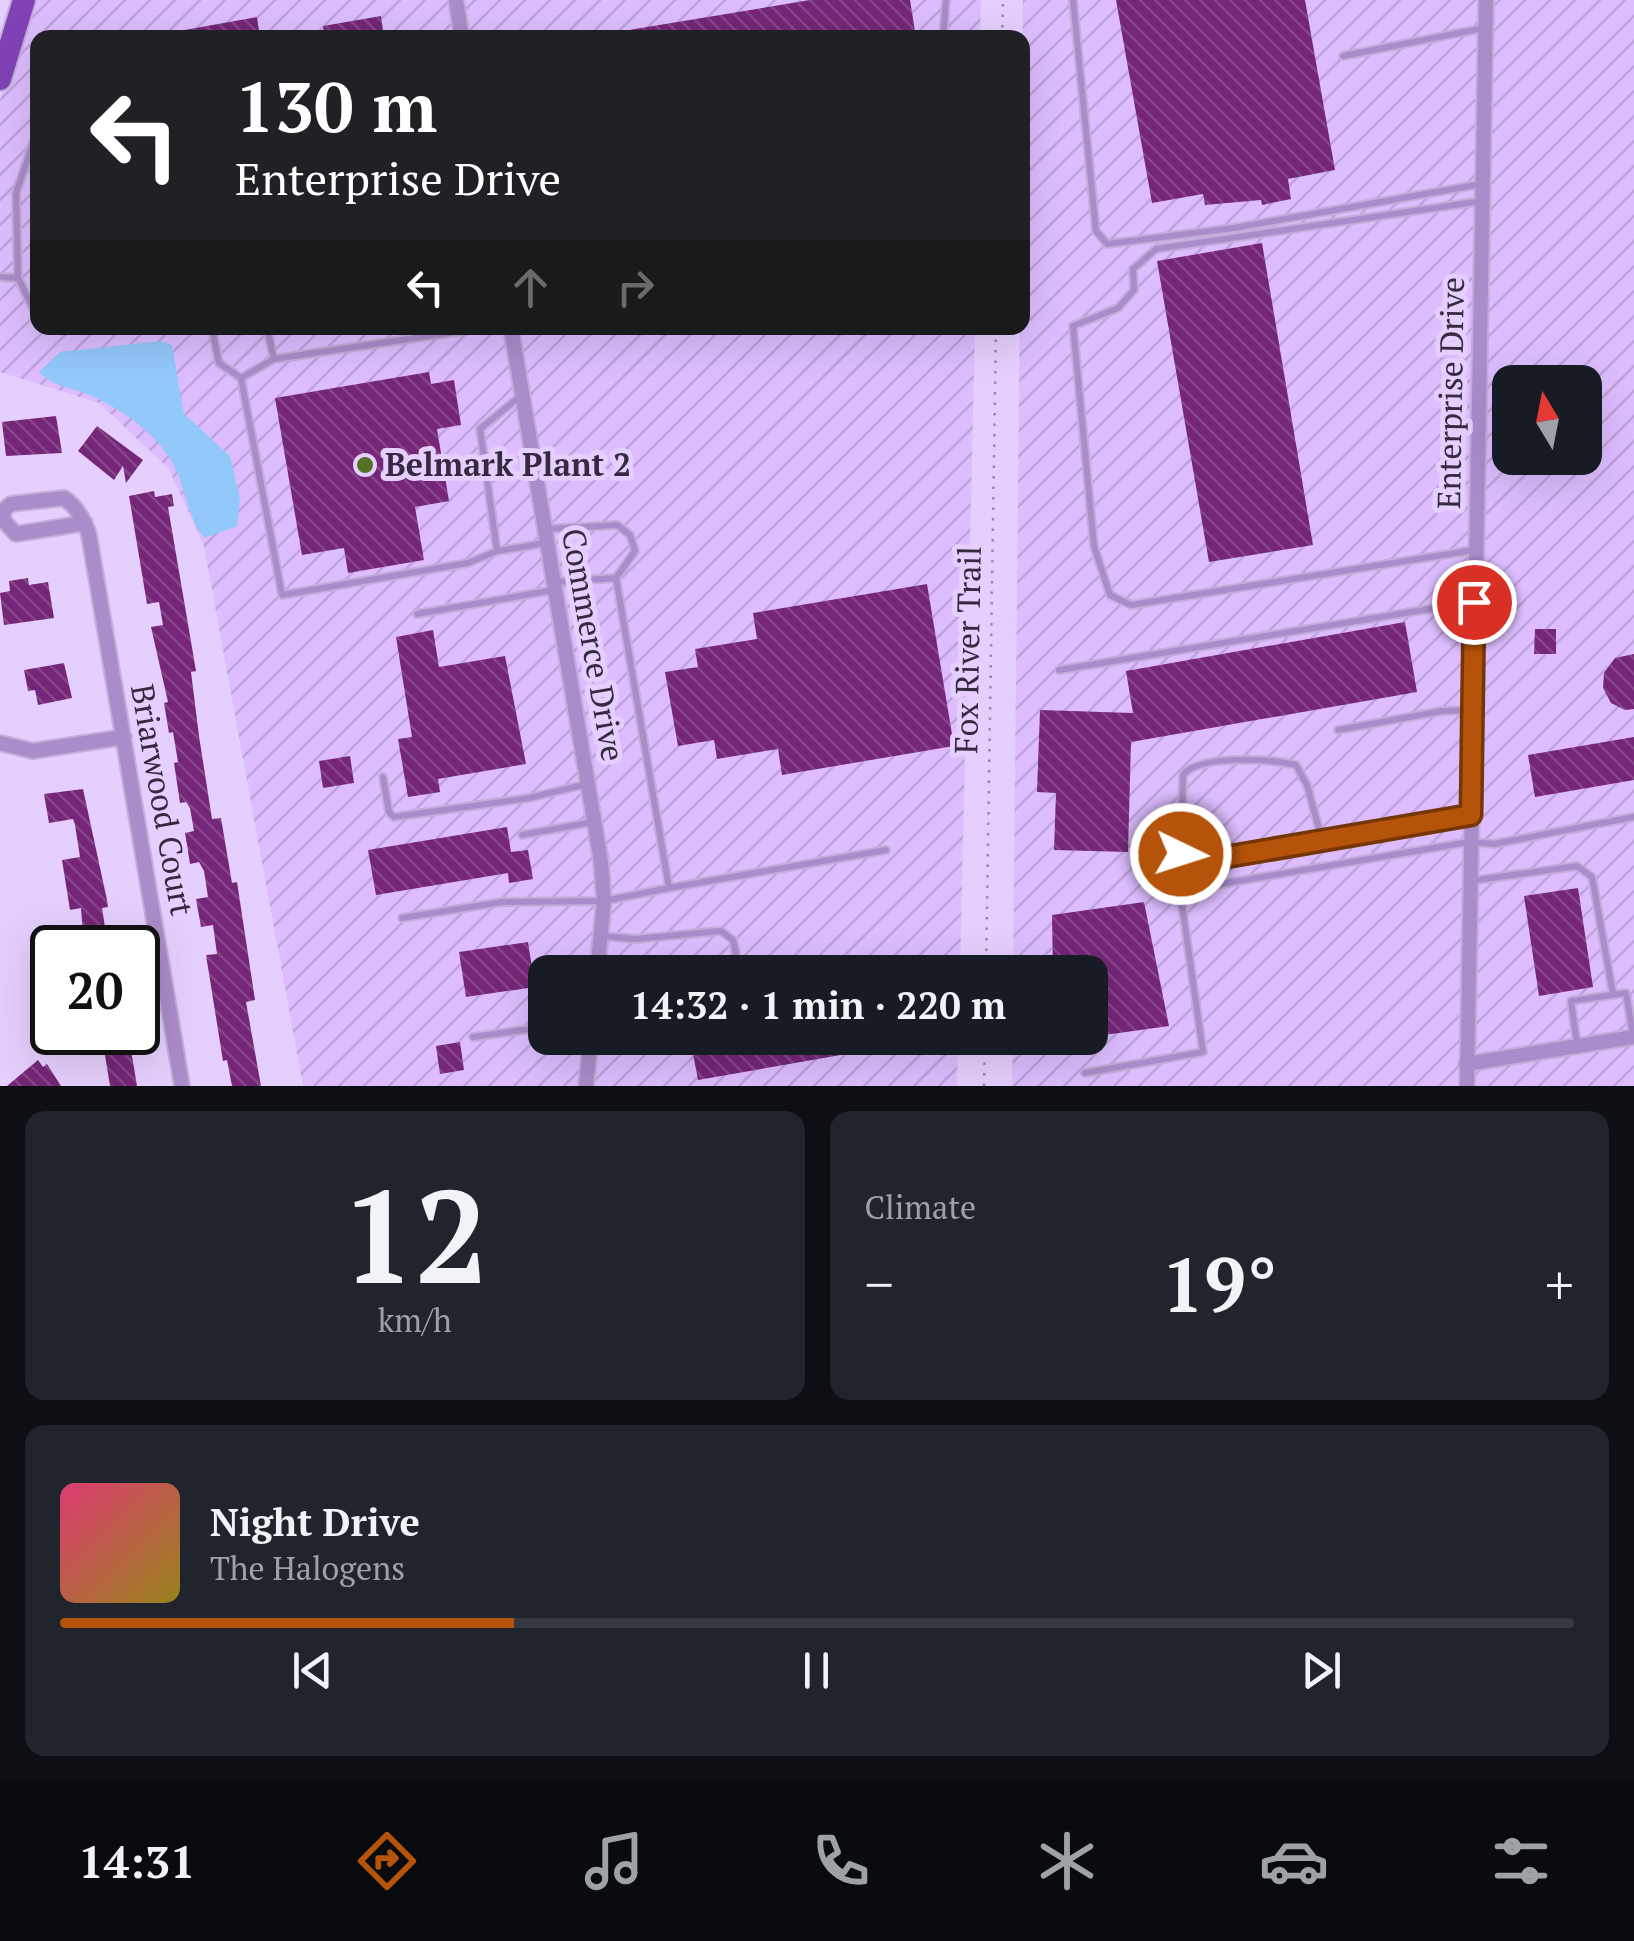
<!DOCTYPE html>
<html lang="en">
<head>
<meta charset="utf-8">
<style>
  body { margin:0; font-family:"PT Serif",serif; background:#20242c; color:#f1f3f6; height:100vh; display:flex; flex-direction:column; font-size:38px; white-space:nowrap }
  * { box-sizing:border-box; margin:0 }
  p { font-size:32px; color:#9ea1a6 }
  .icon { flex:none; width:55px; height:55px; fill:none; stroke:currentColor; stroke-width:2; stroke-linecap:round; stroke-linejoin:round }
  .map { position:relative; height:1086px; overflow:hidden }
  .side { display:flex; flex-direction:column; gap:25px; padding:25px; background:#0d0f14; flex:1 }
  .side>* { flex:none }
  .hud { position:absolute; left:30px; top:30px; width:1000px; height:305px; border-radius:20px; box-shadow:0 10px 40px #0002; background:#202124; color:#fff; overflow:hidden }
  .needle { width:65px; rotate:350deg }
  .tools { position:absolute; left:1492px; top:365px; display:grid; gap:20px }
  .tools a { display:grid; place-items:center; width:110px; height:110px; border-radius:20px; background:#171b24; box-shadow:0 10px 40px #0002; font-size:50px }
  .speed { position:absolute; left:30px; top:925px; display:flex; gap:20px; font-size:50px; font-weight:700; text-align:center }
  .speed>* { display:grid; place-content:center; width:130px; height:130px; border-radius:50%; background:#171b24; box-shadow:0 10px 40px #0002; line-height:1 }
  .speed .limit { border:5px solid #111; border-radius:15px; background:#fff; color:#111 }
  .pin { position:absolute; display:grid; place-items:center; width:85px; height:85px; color:#fff; margin:-42px; border:5px solid #fff; border-radius:50%; box-shadow:0 2px 10px #0007 }
  .me { position:absolute; width:110px; margin:-55px; rotate:94deg; stroke-linejoin:round; filter:drop-shadow(0 0 8px #0008) }
  .turn { display:flex; align-items:center; gap:35px; height:210px; padding:0 40px; font-size:45px }
  .turn .icon { width:130px; height:130px; stroke-width:2.5 }
  .turn b { display:block; font-size:70px; line-height:85px }
  .lanes { display:flex; align-items:center; height:95px; padding:0 40px; background:#0003; justify-content:center; gap:50px; direction:ltr }
  .lanes .off { opacity:.35 }
  .big { font-size:75px; font-weight:600; line-height:1.1 }
  .side .tile { flex:1; display:flex; flex-direction:column; justify-content:center; gap:15px; min-width:0; padding:0 35px; border-radius:20px; background:#20242c }
  .side .dial { align-items:center; gap:0 }
  .dial b { font-size:130px; line-height:1 }
  .song { display:flex; align-items:center; gap:30px }
  .cover { width:120px; height:120px; border-radius:15px; background:linear-gradient(135deg,hsl(340 70% 55%),hsl(50 70% 35%)) }
  .played { height:10px; border-radius:5px; background:linear-gradient(90deg,#b45309 30%,#363941 30%) }
  .keys { display:flex; justify-content:space-around; direction:ltr }
  .heat { display:flex; justify-content:space-between; align-items:center; font-size:55px; direction:ltr }
  .side .tiles { flex:1; display:grid; gap:25px; grid-template-columns:1fr 1fr }
  .tile:last-child { grid-column:span 2 }
  .trip { position:absolute; left:528px; top:955px; width:580px; height:100px; border-radius:20px; background:#171b24; box-shadow:0 10px 40px #0002; font-weight:600; line-height:100px; text-align:center }
  .menu { display:flex; height:160px; justify-content:space-around; align-items:center; background:#090b0e; color:#9ea1a6 }
  .menu .icon { width:70px; height:70px }
  .menu .current { color:#b45309 }
  .menu b { font-size:45px; color:#f1f3f6 }
  .map>svg:first-child { display:block }
  .industrial { fill:url(#industrial-furrows); fill-rule:evenodd }
  .water { fill:#92c8fa }
  .building { fill:url(#building-back-hatch) }
  .lines { fill:none; stroke-linecap:round; stroke-linejoin:round }
  .service-casing { stroke:#c2aed8; stroke-width:10 }
  .minor-casing { stroke:#c2aed8; stroke-width:18 }
  .primary-casing { stroke:#c2aed8; stroke-width:26 }
  .path { stroke:#9987ac; stroke-width:2.5; stroke-dasharray:2.5 8; stroke-linecap:butt }
  .service { stroke:#aa8cca; stroke-width:6 }
  .minor { stroke:#aa8cca; stroke-width:14 }
  .primary { stroke:#8242b6; stroke-width:22 }
  .route-casing { stroke:#753606; stroke-width:25 }
  .route { stroke:#b45309; stroke-width:18 }
  .poi-dot { fill:#567124; stroke:#e5cffe; stroke-width:4 }
  .labels { text-anchor:middle; stroke-width:10; stroke-linejoin:round; paint-order:stroke }
  .street-label { font-size:32px; fill:#362a41; stroke:#e5cffe }
  .poi-label { font-size:32px; font-weight:bold; fill:#362a41; stroke:#e5cffe; text-anchor:start }
</style>
</head>
<body>
<div class="map">
<svg width="1634" height="1086" viewBox="0 0 1634 1086">
  <defs>
    <pattern id="industrial-furrows" width="10" height="10" patternUnits="userSpaceOnUse" patternTransform="scale(2.5)"><rect width="10" height="10" fill="#ddbdff"/><path d="M-1 1l2-2M0 10L10 0M9 11l2-2" fill="none" stroke="#bea3dc"/></pattern>
    <pattern id="building-back-hatch" width="6" height="6" patternUnits="userSpaceOnUse" patternTransform="scale(2.5)"><rect width="6" height="6" fill="#752678"/><path d="M-1 5l2 2M0 0l6 6M5-1l2 2" fill="none" stroke="#854588"/></pattern>
  </defs>
  <rect width="100%" height="100%" fill="#e5cffe"/>
  <path class="industrial" d="M32,0H981L980,38H38V328H975L960,972H545V1038H958L957,1086H303L204,546L169,469L99,403L0,372V100Z
    M1023,0H1634V1086H1012L1013,1038H1090V972H1013ZM1510,382H1585V458H1510Z"/>
  <path class="water" d="M161,341L172,345L184,414L230,456L240,498L237,526L205,538C188,524 184,475 167,454C149,429 122,410 94,397C74,387 55,389 39,372L60,352Z"/>
  <path class="building" d="M810,0H910L916,38H623V31Z
    M1116,0H1305L1335,170L1288,179L1291,199L1262,205L1261,200L1205,205L1203,194L1152,203Z
    M381,16L384,38H325L323,26Z
    M257,17L260,38H179V31Z
    M1262,243L1313,545L1209,562L1157,261Z
    M429,372L431,384L454,380L461,425L437,429L449,501L415,507L424,560L348,573L344,548L302,555L275,398Z
    M56,416L62,453L6,456L2,422Z
    M97,426L143,460L126,483L123,466L114,480L78,451Z
    M154,491L155,497L172,494L174,506L168,507L196,671L191,672L199,736L212,819L221,818L232,883L237,882L255,1000L246,1002L261,1086H232L227,1060L223,1061L206,955L217,954L213,925L201,927L196,899L208,897L204,871L199,862L190,864L185,833L194,831L190,808L186,802L180,803L174,763L178,762L173,732L169,733L164,703L168,702L151,627L163,625L159,602L147,604L129,496Z
    M28,578L29,585L48,582L54,618L4,625L0,593L10,591L9,581Z
    M927,584L954,746L782,775L778,749L717,759L714,740L678,746L665,672L698,667L695,649L757,639L753,613Z
    M1405,622L1417,692L1131,742L1128,852L1054,850L1056,793L1037,792L1040,710L1133,713L1126,671Z
    M1535,629H1556V654H1534Z
    M433,630L439,667L505,656L526,764L438,779L440,792L408,797L398,739L412,737L396,637Z
    M1634,654V709L1625,710L1611,703L1603,688L1604,673L1615,658Z
    M64,663L72,698L38,705L35,690L28,691L24,670Z
    M1634,737V780L1535,797L1528,755Z
    M350,756L354,783L323,788L319,761Z
    M83,789L107,900L108,907L102,908L106,933L112,931L114,948H84L81,908L70,910L62,860L80,857L75,825L73,819L49,823L44,794Z
    M507,827L511,852L528,850L533,879L509,883L508,873L376,895L368,850Z
    M1578,888L1593,987L1539,996L1524,896Z
    M1144,902L1169,1026L1090,1037V972H1053L1052,915Z
    M528,942L535,987L466,997L459,952Z
    M87,1032H128L137,1086H110L104,1049L90,1052Z
    M690,1038H873L875,1049L698,1080Z
    M460,1042L464,1070L440,1074L436,1046Z
    M38,1060L43,1067L47,1064L61,1086H7Z"/>
  <g class="lines">
    <g class="service-casing">
      <path id="service" d="M1073,0L1096,231L1107,244L1234,228L1481,184
        M943,38L946,0
        M1343,56L1484,28
        M0,277L18,278L38,318
        M18,278L16,193L33,143L38,142
        M212,328L219,363L241,378
        M267,328L274,359L483,328
        M274,359L241,378L282,595L468,563L497,551L546,543
        M546,529L617,525L630,535L635,551L616,578
        M1474,550L1131,605L1110,595L1094,546L1073,326L1118,308L1134,290L1133,269L1156,249L1482,201
        M497,551L480,429L523,394
        M417,614L554,590
        M1059,670L1472,602
        M1338,730L1442,711L1473,710
        M383,777L389,812L394,817L529,798L587,784
        M522,835L593,822
        M1322,840L1307,785L1296,765C1270,759 1200,754 1183,775L1181,854L1191,863L1470,815
        M1470,881L1577,866L1592,877L1613,994
        M669,888L886,850
        M402,918L502,902L604,901L669,888L616,578L555,582
        M604,936L635,939L721,931L733,940L736,954L726,972
        M473,1037L545,1027
        M1577,1044L1571,1001L1626,993L1633,1035
        M1085,1073L1203,1052L1180,891L1469,842L1494,844L1634,817"/>
    </g>
    <g class="minor-casing">
      <path id="minor" d="M456,0L462,38
        M511,328L601,862L604,901L597,972
        M85,523L16,534L3,520L4,510L11,504L64,498C77,507 84,519 89,535L182,1086
        M0,743L33,751L124,737
        M1466,1064L1634,1037
        M586,1086L591,1038
        M1467,1086L1486,0"/>
    </g>
    <g class="primary-casing">
      <path id="primary" d="M0,79L24,0"/>
    </g>
    <path class="path" d="M1002,38L1003,0
      M986,972L996,328
      M984,1086L985,1038"/>
    <use href="#service" class="service"/>
    <use href="#minor" class="minor"/>
    <use href="#primary" class="primary"/>
  </g>
  <g class="lines">
    <g class="route-casing">
      <path id="route" d="M1181,854L1191,863L1471,815L1474,602"/>
    </g>
    <use href="#route" class="route"/>
  </g>
  <circle class="poi-dot" cx="365" cy="465" r="10"/>
  <g class="labels">
    <g class="street-label">
      <text transform="translate(1451 393) rotate(-89)" y="11">Enterprise Drive</text>
      <text transform="translate(593 645) rotate(80)" y="11">Commerce Drive</text>
      <text transform="translate(968 650) rotate(-89)" y="11">Fox River Trail</text>
      <text transform="translate(162 800) rotate(80)" y="11">Briarwood Court</text>
    </g>
    <g class="poi-label">
      <text x="385" y="476">Belmark Plant 2</text>
    </g>
  </g>
</svg>
<div class="tools">
<a><svg class="needle" viewBox="-14 -14 28 28"><path d="M0-13l5 13h-10z" fill="#e53935"/><path d="M0 13l5-13h-10z" fill="#9ea1a6"/></svg></a>
</div>
<div class="speed"><div class="limit">20</div></div>
<div class="pin" style="left:1474px;top:602px;background:#d93025"><svg class="icon" aria-label="arrive" viewBox="0 0 24 24"><path d="M6 21V4h12l-3 4 3 4H6"/></svg></div>
<svg class="me" style="left:1181px;top:854px" viewBox="-20 -20 40 40"><circle r="17" fill="#b45309" stroke="#fff" stroke-width="3"/><path d="M0-11L8 9 0 5-8 9z" fill="#fff"/></svg>
<div class="trip">14:32 · 1 min · 220 m</div>
<div class="hud">
<div class="turn"><svg class="icon" aria-label="left" viewBox="0 0 24 24"><path d="M17 20v-9H6M10 6l-5 5 5 5"/></svg><div><b>130 m</b>Enterprise Drive</div></div>
<div class="lanes"><svg class="icon" aria-label="left" viewBox="0 0 24 24"><path d="M17 20v-9H6M10 6l-5 5 5 5"/></svg><svg class="icon off" aria-label="ahead" viewBox="0 0 24 24"><path d="M12 20V5M6 11l6-6 6 6"/></svg><svg class="icon off" aria-label="right" viewBox="0 0 24 24"><path d="M7 20v-9h11M14 6l5 5-5 5"/></svg></div>
</div>
</div>
<section class="side">
<div class="tiles">
<div class="tile dial"><b>12</b><p>km/h</p></div>
<div class="tile"><p>Climate</p>
<div class="heat"><a>−</a><b class="big">19°</b><a>+</a></div>
</div>
<div class="tile">
<div class="song"><i class="cover"></i><div><b>Night Drive</b><p>The Halogens</p></div></div>
<div class="played"></div>
<div class="keys"><svg class="icon" aria-label="previous" viewBox="0 0 24 24"><path d="M18 5L8 12l10 7zM5 5v14"/></svg><svg class="icon" aria-label="pause" viewBox="0 0 24 24"><path d="M8 5v14M16 5v14"/></svg><svg class="icon" aria-label="next" viewBox="0 0 24 24"><path d="M6 5l10 7-10 7zM19 5v14"/></svg></div>
</div>
</div>
</section>
<nav class="menu">
<b>14:31</b>
<svg class="icon current" aria-label="directions" viewBox="0 0 24 24"><path d="M12 3l9 9-9 9-9-9zM9 14v-3h6M13 9l2 2-2 2"/></svg>
<svg class="icon" aria-label="music" viewBox="0 0 24 24"><path d="M9 18V5l10-2v13"/><circle cx="6" cy="18" r="3"/><circle cx="16" cy="16" r="3"/></svg>
<svg class="icon" aria-label="phone" viewBox="0 0 24 24"><path d="M5 4h4l2 5-3 2q2 4 5 5l2-3 5 2v4C11 20 4 13 5 4z"/></svg>
<svg class="icon" aria-label="climate" viewBox="0 0 24 24"><path d="M12 3v18M4 7l16 10M4 17L20 7"/></svg>
<svg class="icon" aria-label="car" viewBox="0 0 24 24"><path d="M5 17H2v-5l4-1 3-4h7l3 4 3 1v5h-3M9 17h6M6 11h13"/><circle cx="7" cy="17" r="2"/><circle cx="17" cy="17" r="2"/></svg>
<svg class="icon" aria-label="filters" viewBox="0 0 24 24"><path d="M4 7h16M4 17h16"/><circle cx="9" cy="7" r="2"/><circle cx="15" cy="17" r="2"/></svg>
</nav>
</body>
</html>
